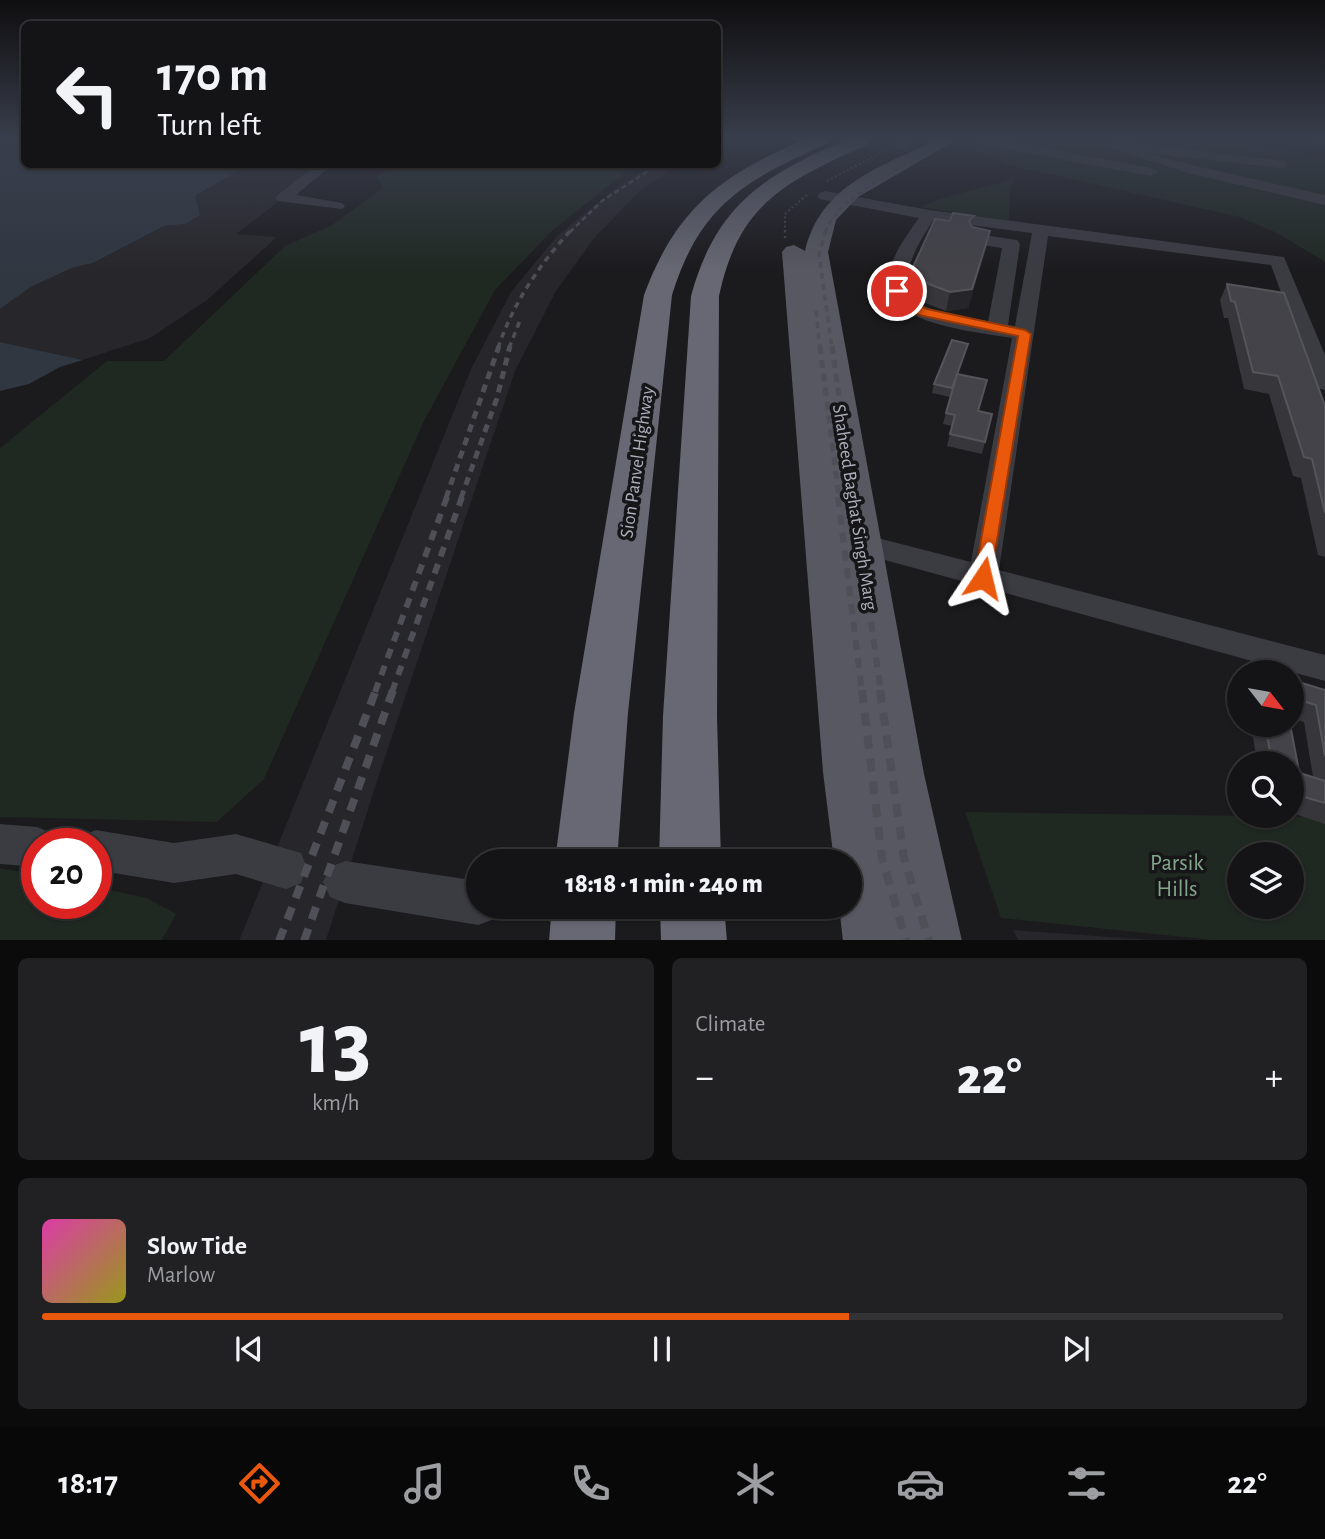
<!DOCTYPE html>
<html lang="en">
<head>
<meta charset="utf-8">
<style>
  body { margin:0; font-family:"Alegreya Sans",sans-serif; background:#212123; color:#f1f3f6; height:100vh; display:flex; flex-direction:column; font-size:26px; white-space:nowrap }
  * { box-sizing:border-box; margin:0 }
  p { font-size:23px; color:#9d9ea1 }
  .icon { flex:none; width:38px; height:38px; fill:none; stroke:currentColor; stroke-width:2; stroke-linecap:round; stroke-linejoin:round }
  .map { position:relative; height:940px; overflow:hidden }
  .side { display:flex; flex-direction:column; gap:18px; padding:18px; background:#0b0b0c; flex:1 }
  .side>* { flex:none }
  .top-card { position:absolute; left:21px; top:21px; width:700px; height:147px; border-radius:10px; box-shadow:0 2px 5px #0004,0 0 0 2px #333335; background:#141416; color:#f1f3f6; overflow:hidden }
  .needle { width:46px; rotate:121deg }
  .fabs { position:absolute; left:1227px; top:660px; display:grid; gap:14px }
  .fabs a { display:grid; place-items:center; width:77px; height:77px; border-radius:50%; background:#141416; box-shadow:0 2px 5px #0004,0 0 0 2px #333335; font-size:35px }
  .speed { position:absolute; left:21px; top:828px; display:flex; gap:14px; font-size:35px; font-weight:700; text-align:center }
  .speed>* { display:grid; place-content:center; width:91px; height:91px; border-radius:50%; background:#141416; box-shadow:0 2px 5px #0004,0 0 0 2px #333335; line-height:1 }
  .speed .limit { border:10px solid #d22; background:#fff; color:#111 }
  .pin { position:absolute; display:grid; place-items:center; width:60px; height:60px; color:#fff; margin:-30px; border:4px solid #fff; border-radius:50%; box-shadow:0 2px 7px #0007 }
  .me { position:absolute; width:77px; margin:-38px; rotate:10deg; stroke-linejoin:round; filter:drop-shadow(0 0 5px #0008) }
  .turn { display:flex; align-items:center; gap:24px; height:147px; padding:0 21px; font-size:32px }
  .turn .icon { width:91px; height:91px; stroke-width:2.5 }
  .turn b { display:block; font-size:49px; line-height:60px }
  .big { font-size:52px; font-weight:800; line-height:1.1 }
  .side .widget { flex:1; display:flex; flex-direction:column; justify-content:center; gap:10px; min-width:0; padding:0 24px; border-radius:10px; background:#212123 }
  .side .dial { align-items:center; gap:0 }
  .dial b { font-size:91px; line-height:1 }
  .song { display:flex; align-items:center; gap:21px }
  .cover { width:84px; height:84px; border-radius:10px; background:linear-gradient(135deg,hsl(320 70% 55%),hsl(60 70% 35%)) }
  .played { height:7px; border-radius:4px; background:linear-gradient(90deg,#ea580c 65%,#333335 65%) }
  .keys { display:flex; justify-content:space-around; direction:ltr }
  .heat { display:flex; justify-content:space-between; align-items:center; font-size:38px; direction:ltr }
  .side .tiles { flex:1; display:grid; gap:18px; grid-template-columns:1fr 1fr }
  .widget:last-child { grid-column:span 2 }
  .trip { position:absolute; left:466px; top:849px; width:396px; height:70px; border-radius:35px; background:#141416; box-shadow:0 2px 5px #0004,0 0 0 2px #333335; font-weight:800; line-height:70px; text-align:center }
  .tab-bar { display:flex; height:112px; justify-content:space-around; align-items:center; background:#080809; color:#9d9ea1 }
  .tab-bar .icon { width:49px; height:49px }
  .tab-bar .selected { color:#ea580c }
  .tab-bar b { font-size:32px; color:#f1f3f6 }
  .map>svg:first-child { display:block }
  .built { fill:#27262a }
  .green { fill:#202822; fill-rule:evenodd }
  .water { fill:#303741 }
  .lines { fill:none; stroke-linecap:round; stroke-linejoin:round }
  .path-far1 { stroke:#414249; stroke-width:2; stroke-dasharray:2 2.5; stroke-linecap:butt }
  .path { stroke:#414249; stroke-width:2.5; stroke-dasharray:2.5 3.5; stroke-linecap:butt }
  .minor { fill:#3b3b42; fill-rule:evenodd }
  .major { fill:#575861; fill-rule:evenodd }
  .highway { fill:#676873; fill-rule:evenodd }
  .rail-far4 { stroke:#4e4f57; stroke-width:2.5; stroke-dasharray:5 3.5; stroke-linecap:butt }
  .rail-far3 { stroke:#4e4f57; stroke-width:3.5; stroke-dasharray:6 5; stroke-linecap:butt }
  .rail-far2 { stroke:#4e4f57; stroke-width:5; stroke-dasharray:8 6; stroke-linecap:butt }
  .rail-far1 { stroke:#4e4f57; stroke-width:6; stroke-dasharray:10 8; stroke-linecap:butt }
  .rail { stroke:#4e4f57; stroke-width:8; stroke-dasharray:13 10; stroke-linecap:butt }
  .wall { fill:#37363b }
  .shaded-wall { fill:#262529 }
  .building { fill:#444349; stroke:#54545b; stroke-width:2 }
  .route { fill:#ea580c; stroke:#983908; stroke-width:2 }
  .labels { text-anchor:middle; stroke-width:7; stroke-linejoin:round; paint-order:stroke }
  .street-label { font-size:19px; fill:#adafbc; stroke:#161518 }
  .near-park-label { font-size:23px; fill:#84a78c; stroke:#161518 }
</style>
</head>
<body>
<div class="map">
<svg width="1325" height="941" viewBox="0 0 1325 941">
  <rect width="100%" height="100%" fill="#1b1a1d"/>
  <path class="built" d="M248,165H326L236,234L277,237L207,300L150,338L83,360L0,342V309L31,287L72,268L93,263L164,226L185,224L196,207L195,196Z
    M653,165H680L641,190L594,238L556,291L515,371L379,775L326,940L239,941L471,369L511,292L557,236L616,188Z
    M1013,930L1152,940H1018Z"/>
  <path class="green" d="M987,140H1242L1245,145L1325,155V262L1279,234L1240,217L1018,167L974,152Z
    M398,165H634L553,230L495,290L424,421L264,779L217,822L0,817V448L107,361H164L285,246L332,225L383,188L377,176Z
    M1014,179L1010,190L1009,221L921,207L936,200Z
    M965,812L1325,817V940H1212L1001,918ZM1239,854H1292V906H1239Z
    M0,868L37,875V903H96V887L147,898L176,914L162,940H0Z"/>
  <path class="water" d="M0,140H24V164L248,165L195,196L200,215L185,224L164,226L93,263L72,268L31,287L0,309Z
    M0,342L83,360L60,367L29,384L0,391Z"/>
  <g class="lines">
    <path class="path-far1" d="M827,181L905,140
      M785,232V214L809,193"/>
    <path class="path" d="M785,230V238"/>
    <path class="minor" d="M973,140H1001L1151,168L1158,172L1151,176L979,144Z
      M1310,140H1325V145L1311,143Z
      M1116,141L1285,161V167L1280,168L1147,153L1195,166L1325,195V205L1188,173L1111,148L1110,145Z
      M317,164H333L296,195L342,203L345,206L342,209L278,201L275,198L278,195Z
      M825,191L929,210L1284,257L1325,355V390L1317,388L1314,383L1271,265L1048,236L999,570L1325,655V681L852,551L847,544L852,537L862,534L971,562L1012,338C983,333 899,325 889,292C882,268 906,236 919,218L820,199L817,196L820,193ZM933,220L1032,233L1015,326L1008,325L1020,244L1017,240L976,234L968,239L970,243L1002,248L988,322C963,317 925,314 908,293C903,267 920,241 933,220Z
      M0,824L37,827L52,833L56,844H37V867L0,864Z
      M96,830L174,843L236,834L301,853L307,868L301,883L286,889L236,874L174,883L96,870V844H78L81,836Z
      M345,861L478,881V906H498L494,919L478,925L345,903L330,897L323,882L330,867Z"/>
    <path class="major" d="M935,140H956L858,197L836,220L828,252L924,774L962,941H843L839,906H849V861H834L823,772L782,252L786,247L794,245L805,251C821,184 880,168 935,140Z"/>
    <path class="highway" d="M803,140H828L826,144C744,181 700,205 672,295L628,713L617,861H555L574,713L644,295C676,209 720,176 803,140Z
      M845,140H870L868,144C786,182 739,202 719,296L717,716L721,861H659L663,716L691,296C716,205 763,176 845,140Z
      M552,906H616L615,941H549Z
      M660,906H724L727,941H661Z"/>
    <path class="rail-far4" d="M570,232L602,201L659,164
      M825,232C842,191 916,161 954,140"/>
    <path class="rail-far3" d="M826,230L819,255L832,348
      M816,311L820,348
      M498,348C513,303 540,264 571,230
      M509,348L521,318"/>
    <path class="rail-far2" d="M820,346L839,498
      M832,346L853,498
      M446,498L499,346
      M461,498L497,398L510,346"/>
    <path class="rail-far1" d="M838,497L862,692
      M853,497L881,692
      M375,692L447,497
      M392,692L462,497"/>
    <path class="rail" d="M862,690L882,858L906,941
      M880,690L904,858L929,941
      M279,941L376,690
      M304,941L393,690"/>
  </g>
  <path class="wall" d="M896,140H929L907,150L895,148Z
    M974,216L972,227L990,231L986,248L968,308L946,311L925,303L911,292L910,285L913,267Z
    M1227,284L1324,403H1325V557L1318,555L1301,478L1293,476L1269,394L1244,389L1228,318H1224L1220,300Z
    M968,344L958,375L978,411L992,414L982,454L947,446L952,426L943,424L952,390L950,397L932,393L934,384Z
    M1292,680L1325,690V824L1292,813V784L1300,773L1313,777L1304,722L1292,718Z
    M1251,724H1290L1298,766L1292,774V763H1257Z"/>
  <path class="shaded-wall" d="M909,140H929L907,150Z
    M990,231L986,248L968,308L946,311L950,292Z"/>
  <path class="building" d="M953,213L974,216L969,221L972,227L990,231L972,289L950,292L929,284L914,273L913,267L935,219L950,221Z
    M1227,284L1284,293L1324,403H1325V513L1312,459L1304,457L1278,376L1253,372L1235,302L1231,301Z
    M952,340L968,344L952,388L934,384Z
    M957,374L987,380L978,411L992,414L985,442L950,434L955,415L946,413Z
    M1292,680L1325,690V756L1316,705L1292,698Z
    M1265,724H1290L1298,766L1292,764V763H1288L1271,758Z
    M1300,773L1325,781V803L1304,797Z"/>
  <linearGradient id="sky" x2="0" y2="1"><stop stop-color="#0f0e10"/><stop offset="0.51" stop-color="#393e4c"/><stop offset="1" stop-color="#393e4c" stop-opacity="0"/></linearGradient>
  <rect width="1325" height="272" fill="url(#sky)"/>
  <path class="route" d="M897,288L913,302L927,309L1025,330L1031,334L990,583H977L974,578L1018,336L919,315C907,308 900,302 891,291Z"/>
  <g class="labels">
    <g class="street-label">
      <text transform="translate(636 462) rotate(-82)" y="7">Sion Panvel Highway</text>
      <text transform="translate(856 507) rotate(81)" y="7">Shaheed Baghat Singh Marg</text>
    </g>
    <g class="near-park-label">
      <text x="1177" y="870">Parsik<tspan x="1177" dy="26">Hills</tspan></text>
    </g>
  </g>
</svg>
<div class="fabs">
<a><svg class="needle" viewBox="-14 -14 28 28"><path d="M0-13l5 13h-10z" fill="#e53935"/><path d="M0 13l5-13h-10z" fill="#9d9ea1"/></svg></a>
<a><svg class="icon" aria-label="search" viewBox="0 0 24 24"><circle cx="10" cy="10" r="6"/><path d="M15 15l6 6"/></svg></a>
<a><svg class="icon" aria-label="layers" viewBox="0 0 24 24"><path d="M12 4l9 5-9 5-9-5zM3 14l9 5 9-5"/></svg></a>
</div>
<div class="speed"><div class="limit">20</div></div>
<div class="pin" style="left:897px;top:291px;background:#d93025"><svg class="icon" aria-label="arrive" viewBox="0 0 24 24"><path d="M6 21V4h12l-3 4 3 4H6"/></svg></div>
<svg class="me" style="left:983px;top:578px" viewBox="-20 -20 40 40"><path d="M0-17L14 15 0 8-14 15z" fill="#ea580c" stroke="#fff" stroke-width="4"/></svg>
<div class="trip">18:18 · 1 min · 240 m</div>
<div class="top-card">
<div class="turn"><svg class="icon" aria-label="left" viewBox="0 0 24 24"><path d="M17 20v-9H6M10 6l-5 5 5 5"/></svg><div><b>170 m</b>Turn left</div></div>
</div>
</div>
<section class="side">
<div class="tiles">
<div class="widget dial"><b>13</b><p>km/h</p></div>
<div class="widget"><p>Climate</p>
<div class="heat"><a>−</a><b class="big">22°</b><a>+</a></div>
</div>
<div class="widget">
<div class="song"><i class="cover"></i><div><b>Slow Tide</b><p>Marlow</p></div></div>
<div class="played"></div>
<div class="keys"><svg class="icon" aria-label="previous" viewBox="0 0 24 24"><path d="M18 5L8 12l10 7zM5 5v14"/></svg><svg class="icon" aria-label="pause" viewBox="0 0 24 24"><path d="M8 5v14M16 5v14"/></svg><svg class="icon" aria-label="next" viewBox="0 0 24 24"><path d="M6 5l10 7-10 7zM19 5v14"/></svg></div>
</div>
</div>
</section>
<nav class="tab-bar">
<b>18:17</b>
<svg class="icon selected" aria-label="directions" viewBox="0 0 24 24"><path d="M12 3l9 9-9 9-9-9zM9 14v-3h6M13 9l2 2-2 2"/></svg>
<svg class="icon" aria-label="music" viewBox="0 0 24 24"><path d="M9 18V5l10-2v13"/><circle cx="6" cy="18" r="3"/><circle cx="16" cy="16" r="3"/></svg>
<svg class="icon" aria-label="phone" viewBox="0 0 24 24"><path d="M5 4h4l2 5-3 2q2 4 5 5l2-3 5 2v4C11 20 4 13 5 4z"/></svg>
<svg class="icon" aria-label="climate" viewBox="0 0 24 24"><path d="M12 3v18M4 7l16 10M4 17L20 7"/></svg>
<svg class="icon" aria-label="car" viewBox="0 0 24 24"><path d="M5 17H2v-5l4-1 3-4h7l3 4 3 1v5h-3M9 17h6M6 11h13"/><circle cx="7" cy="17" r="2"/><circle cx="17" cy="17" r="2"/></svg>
<svg class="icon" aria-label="filters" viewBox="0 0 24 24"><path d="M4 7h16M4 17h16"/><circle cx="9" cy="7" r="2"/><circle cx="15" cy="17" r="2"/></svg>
<b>22°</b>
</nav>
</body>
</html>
